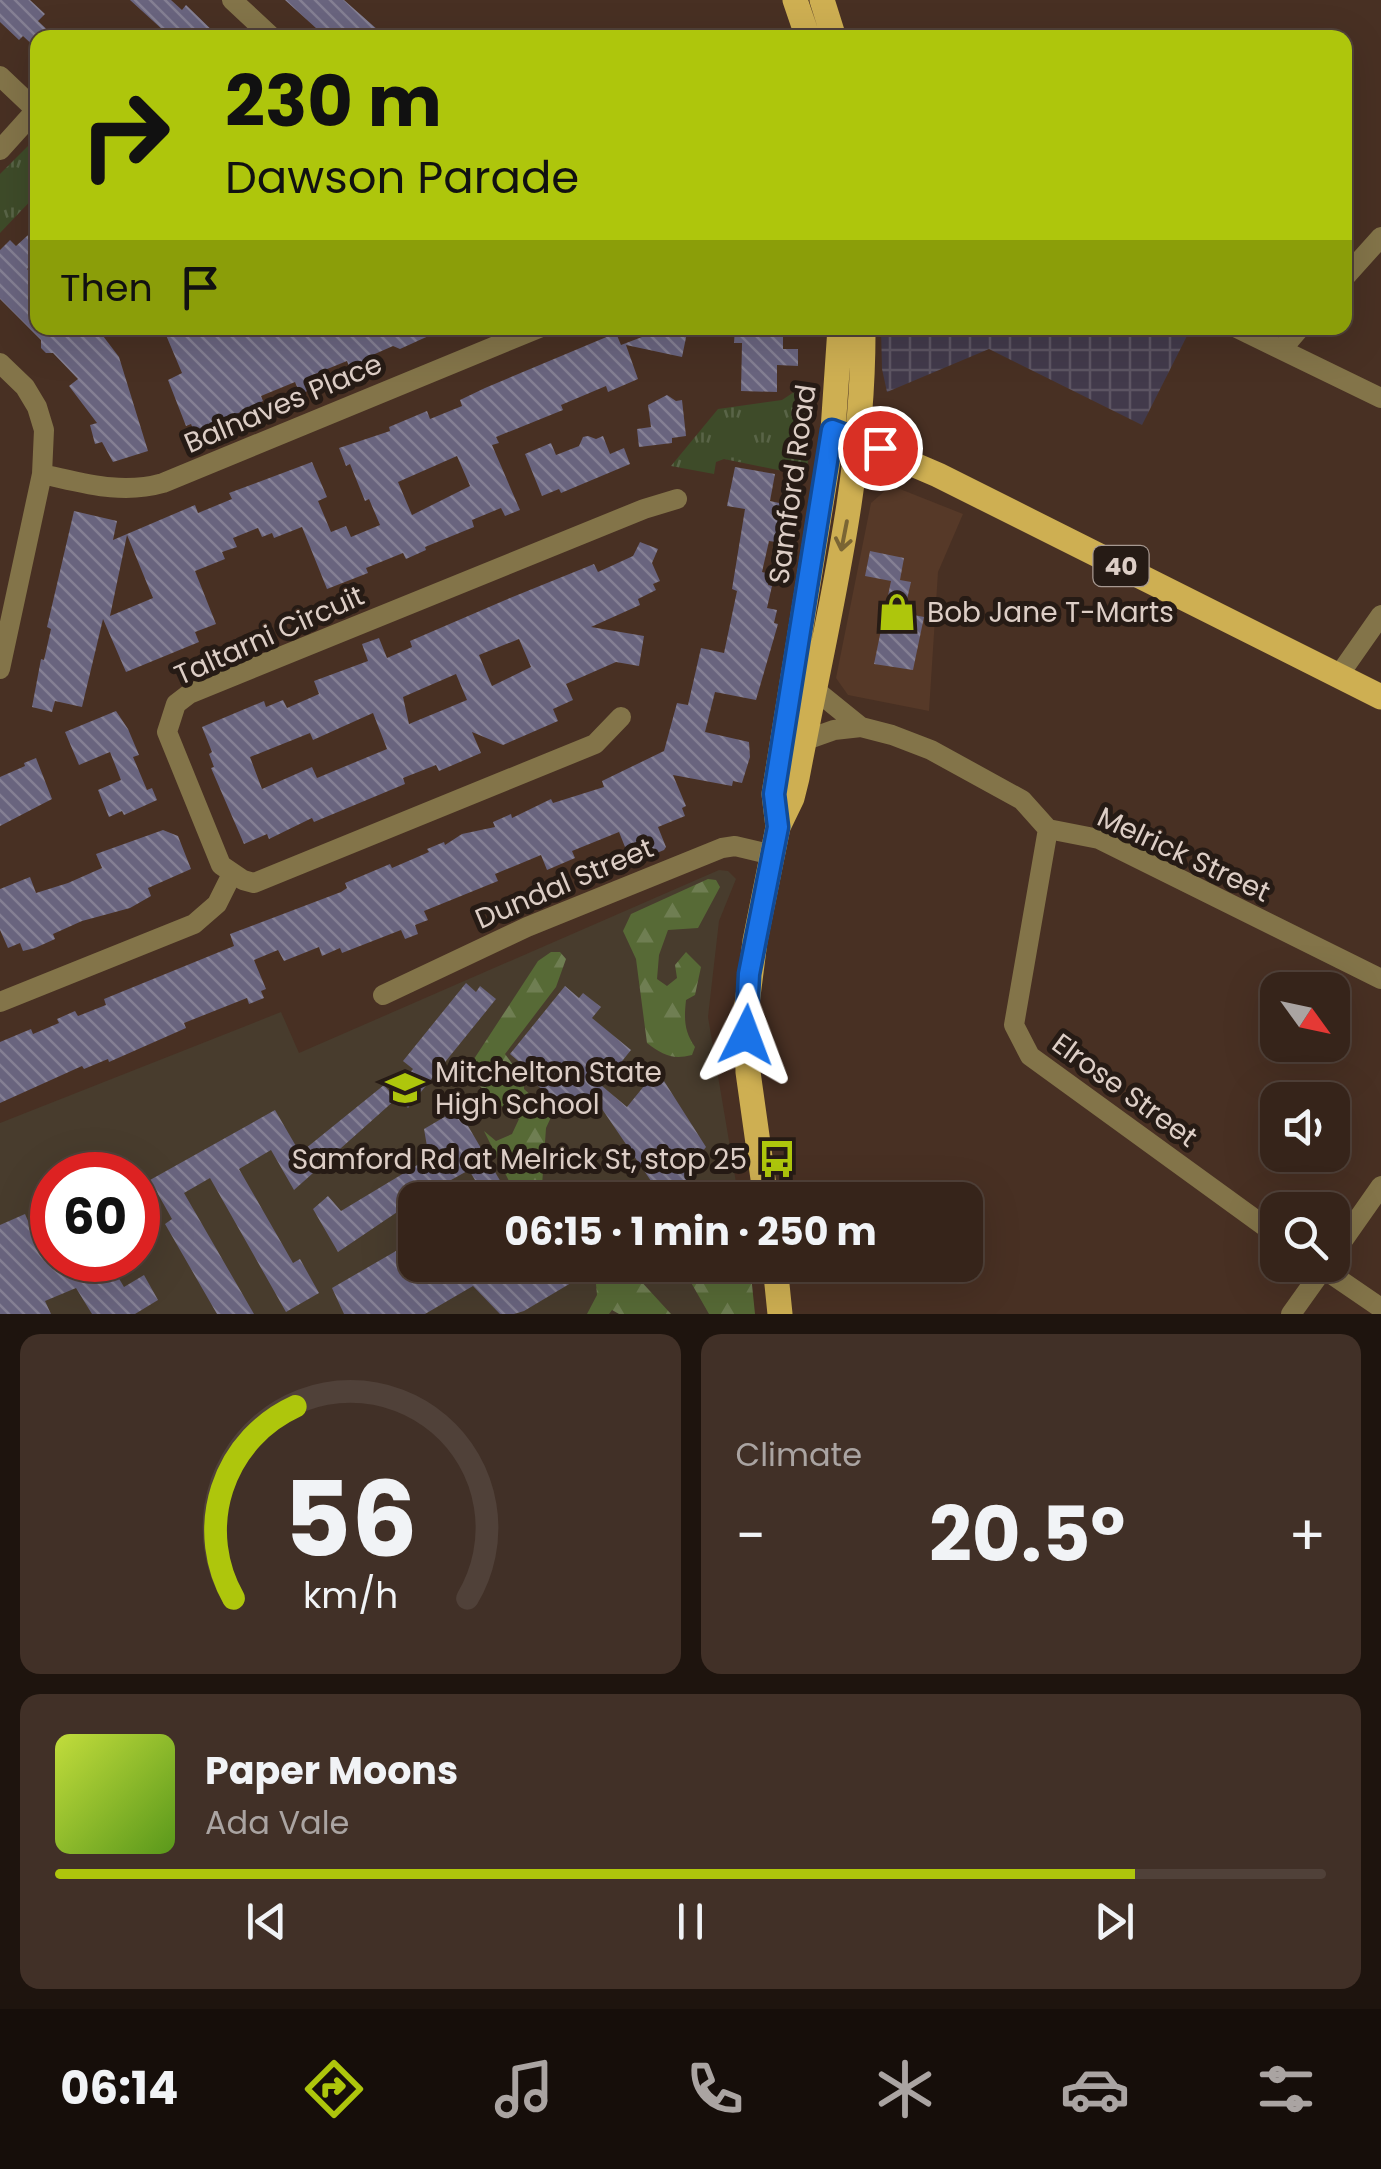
<!DOCTYPE html>
<html lang="en">
<head>
<meta charset="utf-8">
<style>
  body { margin:0; font-family:Poppins,sans-serif; background:#413027; color:#f1f3f6; height:100vh; display:flex; flex-direction:column; font-size:38px; white-space:nowrap }
  * { box-sizing:border-box; margin:0 }
  p { font-size:32px; color:#aaa4a2 }
  .icon { flex:none; width:55px; height:55px; fill:none; stroke:currentColor; stroke-width:2; stroke-linecap:round; stroke-linejoin:round }
  .map { position:relative; height:1314px; overflow:hidden }
  .side { display:flex; flex-direction:column; gap:20px; padding:20px; background:#1e140e; flex:1 }
  .side>* { flex:none }
  .banner { position:absolute; left:30px; top:30px; width:1322px; height:305px; border-radius:20px; box-shadow:0 10px 40px #0002,0 0 0 2px #504139; background:#aec60c; color:#111; overflow:hidden }
  .needle { width:65px; rotate:123deg }
  .buttons { position:absolute; left:1260px; top:972px; display:grid; gap:20px }
  .buttons a { display:grid; place-items:center; width:90px; height:90px; border-radius:20px; background:#36241a; box-shadow:0 10px 40px #0002,0 0 0 2px #504139; font-size:50px }
  .speed { position:absolute; left:30px; top:1152px; display:flex; gap:20px; font-size:50px; font-weight:700; text-align:center }
  .speed>* { display:grid; place-content:center; width:130px; height:130px; border-radius:50%; background:#36241a; box-shadow:0 10px 40px #0002,0 0 0 2px #504139; line-height:1 }
  .speed .limit { border:15px solid #d22; background:#fff; color:#111 }
  .pin { position:absolute; display:grid; place-items:center; width:85px; height:85px; color:#fff; margin:-42px; border:5px solid #fff; border-radius:50%; box-shadow:0 2px 10px #0007 }
  .me { position:absolute; width:110px; margin:-55px; rotate:3deg; stroke-linejoin:round; filter:drop-shadow(0 0 8px #0008) }
  .turn { display:flex; align-items:center; gap:35px; height:210px; padding:0 30px; font-size:45px }
  .turn .icon { width:130px; height:130px; stroke-width:2.5 }
  .turn b { display:block; font-size:70px; line-height:85px }
  .then { display:flex; align-items:center; height:95px; padding:0 30px; background:#0003; gap:20px; font-size:38px }
  .big { font-size:75px; font-weight:700; line-height:1.1 }
  .side .card { flex:1; display:flex; flex-direction:column; justify-content:center; gap:15px; min-width:0; padding:0 35px; border-radius:20px; background:#413027 }
  .side .dial { align-items:center; gap:0 }
  .dial svg { height:260px; overflow:visible; fill:none; stroke:#504139; stroke-width:7; stroke-linecap:round; text-anchor:middle }
  .dial text { fill:#f1f3f6; stroke:none }
  .song { display:flex; align-items:center; gap:30px }
  .cover { width:120px; height:120px; border-radius:15px; background:linear-gradient(135deg,hsl(70 70% 55%),hsl(90 70% 35%)) }
  .played { height:10px; border-radius:5px; background:linear-gradient(90deg,#aec60c 85%,#504139 85%) }
  .keys { display:flex; justify-content:space-around; direction:ltr }
  .heat { display:flex; justify-content:space-between; align-items:center; font-size:55px; direction:ltr }
  .side .tiles { flex:1; display:grid; gap:20px; grid-template-columns:1fr 1fr }
  .card:last-child { grid-column:span 2 }
  .trip { position:absolute; left:398px; top:1182px; width:585px; height:100px; border-radius:20px; background:#36241a; box-shadow:0 10px 40px #0002,0 0 0 2px #504139; font-weight:700; line-height:100px; text-align:center }
  .tabs { display:flex; height:160px; justify-content:space-around; align-items:center; background:#160e0a; color:#aaa4a2 }
  .tabs .icon { width:70px; height:70px }
  .tabs .on { color:#aec60c }
  .tabs b { font-size:45px; color:#f1f3f6 }
  .map>svg:first-child { display:block }
  .built { fill:#563928 }
  .industrial { fill:url(#industrial-grid) }
  .education { fill:#483c2d; fill-rule:evenodd }
  .forest { fill:url(#forest-firs) }
  .park { fill:url(#park-tufts) }
  .building { fill:url(#building-back-hatch); fill-rule:evenodd }
  .lines { fill:none; stroke-linecap:round; stroke-linejoin:round }
  .minor { stroke:#837449; stroke-width:20 }
  .primary { stroke:#ceaf52; stroke-width:25 }
  .oneway { stroke:#7a6534 }
  .route-casing { stroke:#114b97; stroke-width:25 }
  .route { stroke:#1a73e8; stroke-width:18 }
  .labels { text-anchor:middle; stroke-width:10; stroke-linejoin:round; paint-order:stroke }
  .shield { fill:#261b15; stroke:#a69891; stroke-width:2.5 }
  .shield-label { font-size:25px; font-weight:bold; fill:#ddcec6 }
  .street-label { font-size:28px; fill:#ddcec6; stroke:#261b15 }
  .poi-label { font-size:28px; fill:#ddcec6; stroke:#261b15; text-anchor:start }
</style>
</head>
<body>
<div class="map">
<svg width="1381" height="1314" viewBox="0 0 1381 1314">
  <defs>
    <pattern id="industrial-grid" width="8" height="8" patternUnits="userSpaceOnUse" patternTransform="scale(2.5)"><rect width="8" height="8" fill="#423a4b"/><path d="M0 4h8M4 0v8" fill="none" stroke="#5d5563"/></pattern>
    <pattern id="forest-firs" width="22" height="20" patternUnits="userSpaceOnUse" patternTransform="scale(2.5)"><rect width="22" height="20" fill="#576a36"/><path d="M5 1l3.5 6h-7zM16 11l3.5 6h-7z" fill="#6f7e52"/></pattern>
    <pattern id="park-tufts" width="24" height="20" patternUnits="userSpaceOnUse" patternTransform="scale(2.5)"><rect width="24" height="20" fill="#3e4b29"/><path d="M3 7l-1-3M5 7V3M7 7l1-3M15 17l-1-3M17 17v-4M19 17l1-3" fill="none" stroke="#596447"/></pattern>
    <pattern id="building-back-hatch" width="6" height="6" patternUnits="userSpaceOnUse" patternTransform="scale(2.5)"><rect width="6" height="6" fill="#69647e"/><path d="M-1 5l2 2M0 0l6 6M5-1l2 2" fill="none" stroke="#858094"/></pattern>
  </defs>
  <rect width="100%" height="100%" fill="#483023"/>
  <path class="built" d="M887,489H900L963,514L938,572L929,711L848,695L836,678L871,503Z"/>
  <path class="industrial" d="M881,328H1191L1142,425L989,349L887,392L882,369Z"/>
  <path class="education" d="M719,870L728,871L736,879L719,921L708,1017L739,1200H415V1265H748L752,1314H0V1123L281,1012L299,1053ZM52,1175H138V1260H52Z"/>
  <path class="forest" d="M708,879L716,880L720,887L698,928L668,930L659,955L657,979L667,986L677,978L675,965L686,952L701,967L695,995L686,1000C684,1019 684,1031 695,1047L692,1055C672,1060 663,1055 647,1043L636,959L623,931L631,914Z
    M551,952H560L566,959L556,987L505,1054L524,1080V1089L552,1115L546,1128L541,1200H502L511,1185L484,1131L496,1141L512,1134L519,1119C497,1101 471,1091 474,1059L538,961Z
    M681,1265H750L755,1314H709Z
    M617,1269L638,1278L671,1314H619L612,1310L609,1314H587L597,1295L596,1284L610,1270Z"/>
  <path class="park" d="M37,141V194L0,233V174L30,144Z
    M806,384L812,398L807,476L724,459L716,462L714,474L671,466L718,409L782,400Z"/>
  <path class="building" d="M0,0H30L45,14L38,21L56,38H38V50L23,36L19,40L0,22Z
    M130,0H171L182,10L186,5L220,38H158L164,31Z
    M285,0H344L387,38H327Z
    M38,226V259L27,269L38,279V328H97L119,357L148,451L113,462L102,442L95,444L90,425L97,423L69,386L78,379L53,353H46L41,348V340L0,299V250L10,240L16,246Z
    M163,328H446L400,349L393,346L368,357L370,361L350,369L347,361L310,376L315,388L300,394L295,382L261,396L263,401L195,434L191,424L186,426L168,380L182,373Z
    M652,328H688L682,357L626,345L638,379L608,392L606,386L561,405L563,410L496,437L499,443L492,445L520,510L505,516L501,508L472,520L474,527L425,547L426,550L406,559L403,553L366,568L368,573L327,589L302,527L274,538L272,533L262,537L258,528L233,538L237,547L222,552L225,559L195,571L216,624L195,632L199,642L126,672L103,619L82,707L55,701L52,712L32,707L41,659L44,660L51,629L47,627L74,511L117,521L113,540L195,505L198,513L232,499L229,493L312,462L327,497L318,501L331,532L346,526L351,537L380,525L369,499L365,501L350,464L346,466L339,448L390,431L389,427L427,411L430,419L462,406L460,400L485,388L616,333L621,345L642,337L644,329L651,330ZM457,456L470,486L412,515L398,482ZM127,535L153,598L110,616Z
    M735,328H783V349H798V366L777,365V392L741,391L742,343H734Z
    M667,395L676,401L682,400L686,436L672,438V443L639,447L637,429L651,427L648,405Z
    M588,436L596,439L603,436L610,454L624,448L630,464L561,493L559,489L542,496L525,454L551,443L556,455L579,446L583,437Z
    M735,467L775,474L770,501L784,504L776,542L769,541L762,572L770,574L768,585L772,586L767,608L777,610L774,623L778,624L756,700L715,692L705,732L749,742L750,757L742,783L733,781L732,786L673,775L686,806L682,808L685,816L658,827L666,847L664,850L652,855L645,838L625,847L619,832L572,851L575,858L547,870L541,855L495,874L498,881L424,911L428,920L415,925L418,934L405,939L401,930L342,953L340,948L322,956L319,947L284,961L278,950L254,960L266,989L261,991L264,998L249,1004L247,998L184,1023L186,1028L109,1062L108,1059L84,1069L82,1066L0,1103V1042L31,1029L33,1034L59,1023L57,1019L75,1011L78,1016L106,1005L104,999L234,946L230,934L341,892L347,888L345,883L390,864L392,868L429,852L427,849L444,842L445,845L462,834L495,827L493,822L511,814L512,818L551,799L553,803L604,787L602,781L664,751L677,703L688,705L701,648L724,653L737,591L732,589L745,509L727,506Z
    M640,542L658,549L652,563L660,581L653,584L656,590L638,599L640,605L591,627L644,636L639,666L616,662L566,684L573,700L553,709L558,721L503,745L472,732L481,753L439,771L436,765L403,778L405,784L314,822L312,818L269,839L267,834L244,844L211,768L214,767L209,754L212,752L202,727L264,701L266,707L283,700L287,708L319,694L314,681L368,661L362,644L379,638L387,658L412,647L410,641L510,598L594,564L598,572L633,556ZM519,639L531,667L492,686L479,655ZM456,674L467,700L409,724L403,697ZM373,713L387,749L317,778L312,767L262,789L250,757L310,733L313,740Z
    M870,551L904,558L900,580L911,582L905,608L910,609L909,614L924,617L913,670L874,664L891,581L865,576Z
    M116,711L128,729L139,755L133,757L147,790L152,788L157,800L124,815L122,811L109,817L98,790L121,780L110,752L79,765L65,732Z
    M36,758L52,799L0,826V777L25,766L24,763Z
    M163,830L178,836L191,869L148,888L151,896L130,908L82,921L53,934L55,939L35,948L23,951L20,943L8,948L0,930V889L30,877L36,893L68,883L102,868L96,854Z
    M466,983L476,992L480,986L496,999L408,1108L394,1092L413,1069L403,1061Z
    M565,986L579,998L583,993L601,1007L592,1018L631,1050L602,1086L627,1107L657,1070L706,1147L685,1173L703,1200H664L600,1106L593,1115L575,1100L561,1118L537,1098L543,1090L519,1071L523,1065L510,1054Z
    M384,1085L396,1099L294,1190L271,1150L239,1169L293,1263L300,1259L319,1293L286,1312L210,1178L184,1193L254,1314H217L165,1224L172,1219L150,1180L275,1110L300,1153Z
    M458,1109L505,1189L487,1200L469,1170L415,1200L338,1252L313,1209L328,1196L341,1211L429,1158L424,1129Z
    M25,1214L45,1260H108L124,1287L144,1275L158,1300L135,1314H92L76,1288L45,1301L51,1314H0V1225Z
    M415,1240V1265H574L581,1277L524,1311L514,1314H500L473,1286L425,1314H344L332,1288Z"/>
  <g class="lines">
    <path class="minor" d="M232,0L273,38
      M0,76L38,112
      M0,150L36,110
      M1345,277L1381,237
      M1237,328L1381,398
      M1282,349L1300,328
      M0,363L25,387L37,407L44,430L42,474L0,669
      M42,474C84,483 121,495 163,483L539,328
      M1339,675L1381,615
      M814,689L861,727
      M621,717L595,744L254,883L243,880L221,865L167,732L176,704L189,694L644,509L677,499
      M803,741L834,730L861,727L892,735L931,750L1022,800L1048,829L1099,839L1381,979
      M1048,829L1014,1025L1030,1056L1278,1236
      M383,995L527,927L722,848L735,846L773,855
      M0,1002L194,924L217,904L232,874
      M1332,1256L1381,1186
      M1318,1265L1381,1308
      M1291,1314L1326,1265"/>
    <path class="primary" d="M795,0L808,38
      M822,0L834,38
      M833,430L938,475L1381,697
      M778,827L774,794L833,430L840,328
      M766,1200L748,1072L747,1004L755,941L778,827L792,798L797,778C825,628 864,481 863,328
      M775,1265L780,1314"/>
  </g>
  <defs><path id="oneway-shaft" d="M-6 0H5M1.5-3L5.5 0L1.5 3" fill="none" stroke-width="1.6" stroke-linecap="round" stroke-linejoin="round" transform="scale(2.5)"/></defs>
  <use class="oneway" href="#oneway-shaft" transform="translate(844 536) rotate(101)"/>
  <g class="lines">
    <g class="route-casing">
      <path id="route" d="M746,1035L749,974L778,827L774,794L832,430L880,448"/>
    </g>
    <use href="#route" class="route"/>
  </g>
  <defs>
    <g id="shop-bare" transform="scale(3)"><path d="M-5-2.5h2.3a2.7 3.5 0 0 1 5.4 0H5L5.5 6h-11ZM-1.5-2.5h3a1.5 2.3 0 0 0-3 0Z" fill="#aec60c" stroke="#261b15" stroke-width="2.5" paint-order="stroke"/></g>
    <g id="school-bare" transform="scale(3)"><path d="M0-5L7-2L0 1L-7-2ZM-4 1L0 2.5L4 1V4Q0 6-4 4Z" fill="#aec60c" stroke="#261b15" stroke-width="2.5" paint-order="stroke"/></g>
    <g id="bus-bare" transform="scale(3)"><path d="M-5-6H5V4H4V6H2V4H-2V6H-4V4H-5ZM-3.5-4V0h7V-4ZM-3.5 1.2v1.5H-2V1.2ZM2 1.2v1.5H3.5V1.2Z" fill="#aec60c" stroke="#261b15" stroke-width="2.5" paint-order="stroke"/></g>
  </defs>
  <g fill-rule="evenodd">
    <use href="#shop-bare" x="897" y="612"/>
    <use href="#school-bare" x="405" y="1088"/>
    <use href="#bus-bare" x="777" y="1159"/>
  </g>
  <g class="labels">
    <rect class="shield" x="1093.5" y="546" width="55" height="40" rx="8"/>
    <g class="shield-label">
      <text x="1121" y="575">40</text>
    </g>
    <g class="street-label">
      <text transform="translate(283 403) rotate(-23)" y="10">Balnaves Place</text>
      <text transform="translate(792 484) rotate(-82)" y="10">Samford Road</text>
      <text transform="translate(269 635) rotate(-24)" y="10">Taltarni Circuit</text>
      <text transform="translate(1184 854) rotate(25)" y="10">Melrick Street</text>
      <text transform="translate(564 883) rotate(-23)" y="10">Dundal Street</text>
      <text transform="translate(1125 1090) rotate(36)" y="10">Elrose Street</text>
    </g>
    <g class="poi-label">
      <text x="927" y="622">Bob Jane T-Marts</text>
      <text x="435" y="1082">Mitchelton State<tspan x="435" dy="32">High School</tspan></text>
      <text x="747" y="1169" text-anchor="end">Samford Rd at Melrick St, stop 25</text>
    </g>
  </g>
</svg>
<div class="buttons">
<a><svg class="needle" viewBox="-14 -14 28 28"><path d="M0-13l5 13h-10z" fill="#e53935"/><path d="M0 13l5-13h-10z" fill="#aaa4a2"/></svg></a>
<a><svg class="icon" aria-label="sound" viewBox="0 0 24 24"><path d="M4 9h4l5-4v14l-5-4H4zM17 9q2 3 0 6"/></svg></a>
<a><svg class="icon" aria-label="search" viewBox="0 0 24 24"><circle cx="10" cy="10" r="6"/><path d="M15 15l6 6"/></svg></a>
</div>
<div class="speed"><div class="limit">60</div></div>
<div class="pin" style="left:880px;top:448px;background:#d93025"><svg class="icon" aria-label="arrive" viewBox="0 0 24 24"><path d="M6 21V4h12l-3 4 3 4H6"/></svg></div>
<svg class="me" style="left:746px;top:1035px" viewBox="-20 -20 40 40"><path d="M0-17L14 15 0 8-14 15z" fill="#1a73e8" stroke="#fff" stroke-width="4"/></svg>
<div class="trip">06:15 · 1 min · 250 m</div>
<div class="banner">
<div class="turn"><svg class="icon" aria-label="right" viewBox="0 0 24 24"><path d="M7 20v-9h11M14 6l5 5-5 5"/></svg><div><b>230 m</b>Dawson Parade</div></div>
<div class="then">Then<svg class="icon" aria-label="arrive" viewBox="0 0 24 24"><path d="M6 21V4h12l-3 4 3 4H6"/></svg></div>
</div>
</div>
<section class="side">
<div class="tiles">
<div class="card dial"><svg viewBox="0 0 100 80">
<path d="M14 69A42 42 0 1 1 86 69"/>
<path d="M14 69A42 42 0 0 1 33 10" stroke="#aec60c"/>
<text x="50" y="56" font-size="32" font-weight="700">56</text>
<text x="50" y="72" font-size="11">km/h</text>
</svg></div>
<div class="card"><p>Climate</p>
<div class="heat"><a>−</a><b class="big">20.5°</b><a>+</a></div>
</div>
<div class="card">
<div class="song"><i class="cover"></i><div><b>Paper Moons</b><p>Ada Vale</p></div></div>
<div class="played"></div>
<div class="keys"><svg class="icon" aria-label="previous" viewBox="0 0 24 24"><path d="M18 5L8 12l10 7zM5 5v14"/></svg><svg class="icon" aria-label="pause" viewBox="0 0 24 24"><path d="M8 5v14M16 5v14"/></svg><svg class="icon" aria-label="next" viewBox="0 0 24 24"><path d="M6 5l10 7-10 7zM19 5v14"/></svg></div>
</div>
</div>
</section>
<nav class="tabs">
<b>06:14</b>
<svg class="icon on" aria-label="directions" viewBox="0 0 24 24"><path d="M12 3l9 9-9 9-9-9zM9 14v-3h6M13 9l2 2-2 2"/></svg>
<svg class="icon" aria-label="music" viewBox="0 0 24 24"><path d="M9 18V5l10-2v13"/><circle cx="6" cy="18" r="3"/><circle cx="16" cy="16" r="3"/></svg>
<svg class="icon" aria-label="phone" viewBox="0 0 24 24"><path d="M5 4h4l2 5-3 2q2 4 5 5l2-3 5 2v4C11 20 4 13 5 4z"/></svg>
<svg class="icon" aria-label="climate" viewBox="0 0 24 24"><path d="M12 3v18M4 7l16 10M4 17L20 7"/></svg>
<svg class="icon" aria-label="car" viewBox="0 0 24 24"><path d="M5 17H2v-5l4-1 3-4h7l3 4 3 1v5h-3M9 17h6M6 11h13"/><circle cx="7" cy="17" r="2"/><circle cx="17" cy="17" r="2"/></svg>
<svg class="icon" aria-label="filters" viewBox="0 0 24 24"><path d="M4 7h16M4 17h16"/><circle cx="9" cy="7" r="2"/><circle cx="15" cy="17" r="2"/></svg>
</nav>
</body>
</html>
